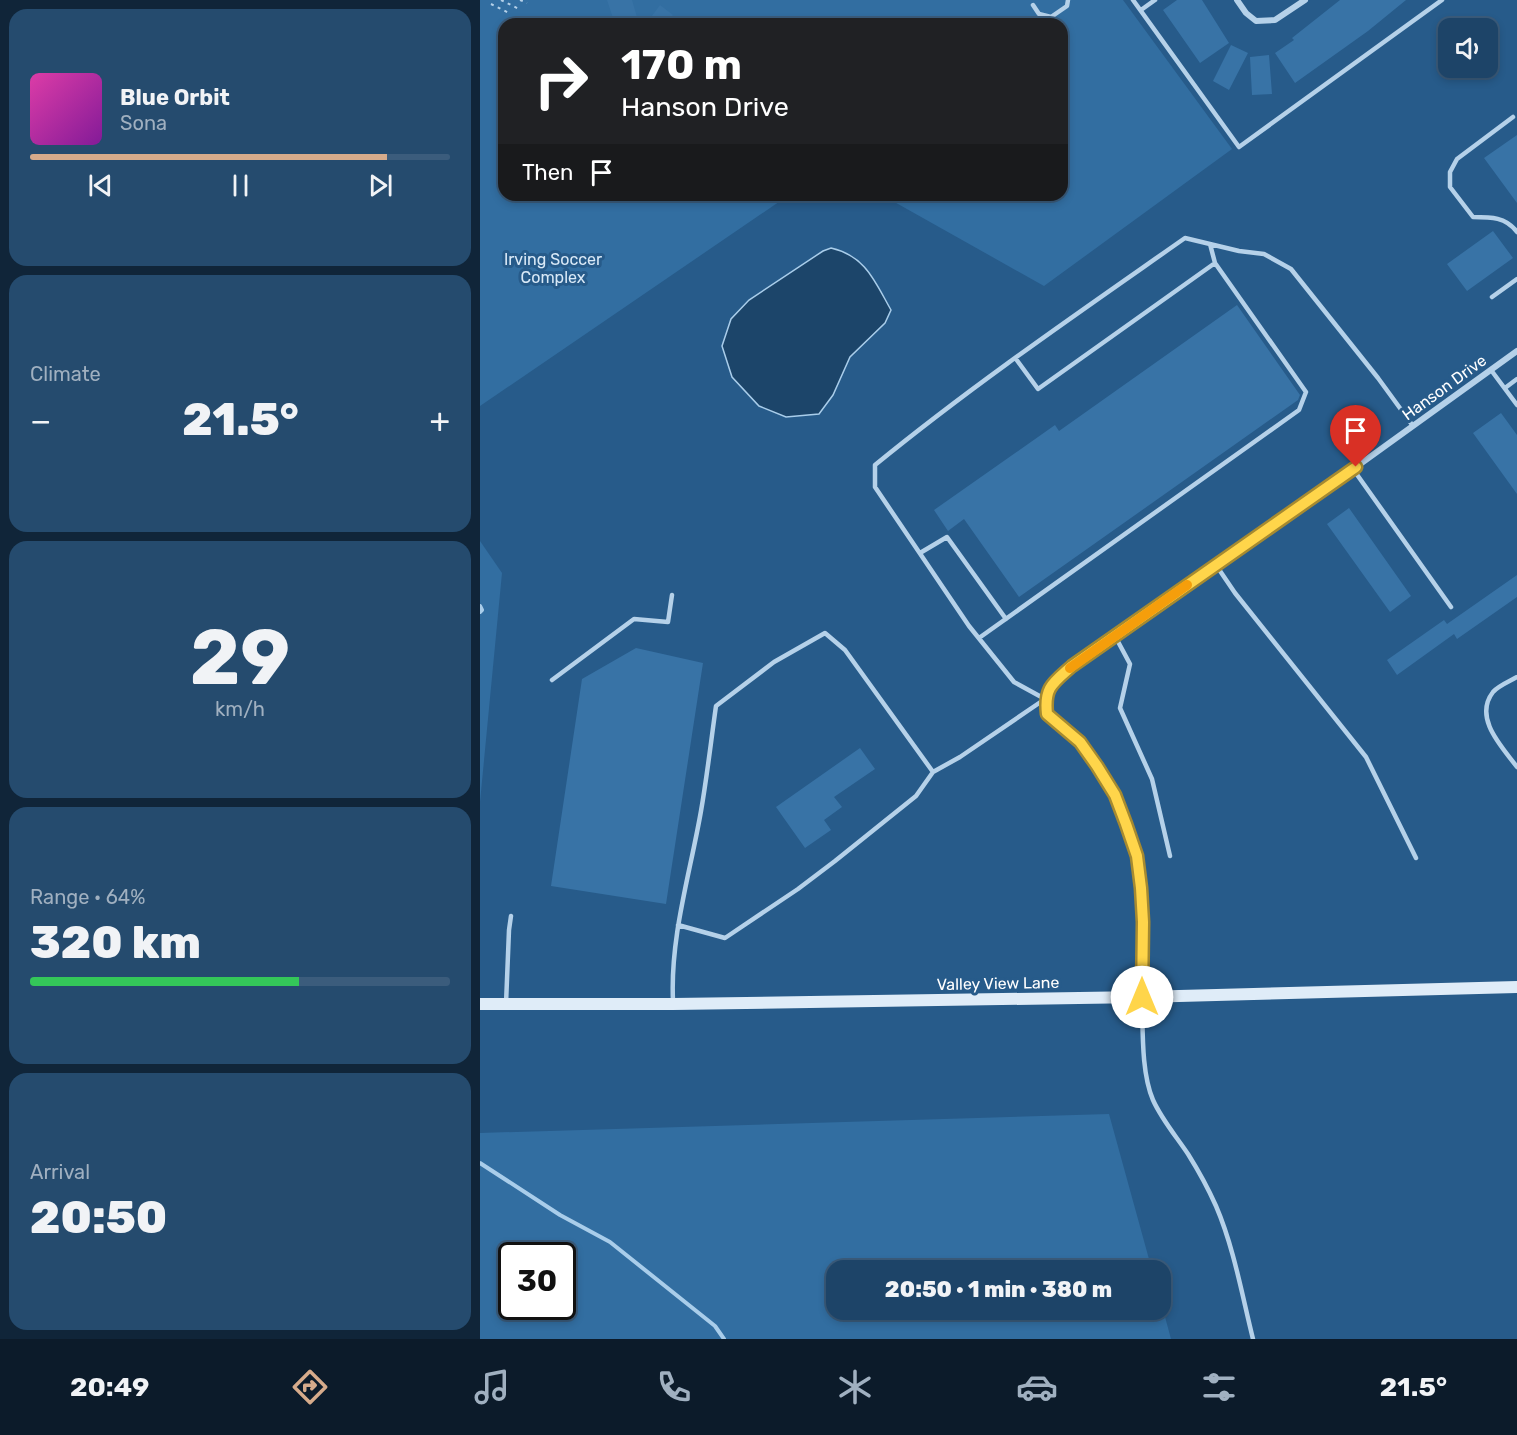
<!DOCTYPE html>
<html lang="en">
<head>
<meta charset="utf-8">
<style>
  body { margin:0; font-family:Rubik,sans-serif; background:#254b6e; color:#f1f3f6; height:100vh; display:flex; flex-direction:column; font-size:22px; white-space:nowrap }
  * { box-sizing:border-box; margin:0 }
  p { font-size:20px; color:#a0b0c0 }
  .icon { flex:none; width:33px; height:33px; fill:none; stroke:currentColor; stroke-width:2; stroke-linecap:round; stroke-linejoin:round }
  .map { position:relative; flex:1; overflow:hidden }
  .sheet { display:flex; flex-direction:column; gap:9px; padding:9px; background:#102539; width:480px }
  .sheet>* { flex:none }
  .hud { position:absolute; left:18px; top:18px; width:570px; height:183px; border-radius:18px; box-shadow:0 3px 9px #0003,0 0 0 2px #3b5c7c; background:#202124; color:#fff; overflow:hidden }
  .controls { position:absolute; left:958px; top:18px; display:grid; gap:12px }
  .controls a { display:grid; place-items:center; width:60px; height:60px; border-radius:12px; background:#1d4468; box-shadow:0 3px 9px #0003,0 0 0 2px #3b5c7c; font-size:30px }
  .speed { position:absolute; left:18px; top:1242px; display:flex; gap:12px; font-size:30px; font-weight:700; text-align:center }
  .speed>* { display:grid; place-content:center; width:78px; height:78px; border-radius:50%; background:#1d4468; box-shadow:0 3px 9px #0003,0 0 0 2px #3b5c7c; line-height:1 }
  .speed .limit { border:3px solid #111; border-radius:9px; background:#fff; color:#111 }
  .pin { position:absolute; display:grid; place-items:center; width:51px; height:51px; color:#fff; margin:-62px -26px; border-radius:50% 50% 50% 0; rotate:-45deg; box-shadow:0 0 6px #0007 }
  .pin .icon { rotate:45deg }
  .me { position:absolute; width:66px; margin:-33px; rotate:0deg; stroke-linejoin:round; filter:drop-shadow(0 0 4px #0008) }
  .turn { display:flex; align-items:center; gap:21px; height:126px; padding:0 24px; font-size:27px }
  .turn .icon { width:78px; height:78px; stroke-width:2.5 }
  .turn b { display:block; font-size:42px; line-height:51px }
  .then { display:flex; align-items:center; height:57px; padding:0 24px; background:#0003; gap:12px; font-size:22px }
  .big { font-size:45px; font-weight:800; line-height:1.1 }
  .sheet .card { flex:1; display:flex; flex-direction:column; justify-content:center; gap:9px; min-width:0; padding:0 21px; border-radius:18px; background:#254b6e }
  .sheet .dial { align-items:center; gap:0 }
  .dial b { font-size:78px; line-height:1 }
  .song { display:flex; align-items:center; gap:18px }
  .cover { width:72px; height:72px; border-radius:9px; background:linear-gradient(135deg,hsl(320 70% 55%),hsl(290 70% 35%)) }
  .played { height:6px; border-radius:3px; background:linear-gradient(90deg,#d6ab8b 85%,#3b5c7c 85%) }
  .keys { display:flex; justify-content:space-around; direction:ltr }
  .heat { display:flex; justify-content:space-between; align-items:center; font-size:33px; direction:ltr }
  .charge { height:9px; border-radius:4px; background:linear-gradient(90deg,#34c759 64%,#3b5c7c 0) }
  .trip { position:absolute; left:346px; top:1260px; width:345px; height:60px; border-radius:18px; background:#1d4468; box-shadow:0 3px 9px #0003,0 0 0 2px #3b5c7c; font-weight:800; line-height:60px; text-align:center }
  .dock { display:flex; height:96px; justify-content:space-around; align-items:center; background:#0c1b2a; color:#a0b0c0 }
  .dock .icon { width:42px; height:42px }
  .dock .selected { color:#d6ab8b }
  .dock b { font-size:27px; color:#f1f3f6 }
  main { display:flex; flex:1; min-height:0 }
  .map>svg:first-child { display:block }
  .green { fill:#326ea1; fill-rule:evenodd }
  .water { fill:#1c456a; stroke:#a9cdea; stroke-width:1.5 }
  .lines { fill:none; stroke-linecap:round; stroke-linejoin:round }
  .stream { stroke:#a9cdea; stroke-width:4 }
  .building { fill:#3873a6 }
  .path { stroke:#b5d1e9; stroke-width:2; stroke-dasharray:3 4.5; stroke-linecap:butt }
  .lane { stroke:#b5d1e9; stroke-width:4.5 }
  .street { stroke:#b5d1e9; stroke-width:6 }
  .secondary { stroke:#dfecf8; stroke-width:12 }
  .route-casing { stroke:#a68a30; stroke-width:15 }
  .route { stroke:#ffd54a; stroke-width:10 }
  .slow { stroke:#f59e0b; stroke-width:10 }
  .labels { text-anchor:middle; stroke-width:6; stroke-linejoin:round; paint-order:stroke }
  .park-label { font-size:16px; fill:#d9e9f7; stroke:#275b8a }
  .street-label { font-size:16px; fill:#fff; stroke:#275b8a }
</style>
</head>
<body>
<main>
<section class="sheet">
<div class="card">
<div class="song"><i class="cover"></i><div><b>Blue Orbit</b><p>Sona</p></div></div>
<div class="played"></div>
<div class="keys"><svg class="icon" aria-label="previous" viewBox="0 0 24 24"><path d="M18 5L8 12l10 7zM5 5v14"/></svg><svg class="icon" aria-label="pause" viewBox="0 0 24 24"><path d="M8 5v14M16 5v14"/></svg><svg class="icon" aria-label="next" viewBox="0 0 24 24"><path d="M6 5l10 7-10 7zM19 5v14"/></svg></div>
</div>
<div class="card"><p>Climate</p>
<div class="heat"><a>−</a><b class="big">21.5°</b><a>+</a></div>
</div>
<div class="card dial"><b>29</b><p>km/h</p></div>
<div class="card"><p>Range · 64%</p><b class="big">320 km</b><div class="charge"></div></div>
<div class="card"><p>Arrival</p><b class="big">20:50</b></div>
</section>
<div class="map">
<svg width="1037" height="1339" viewBox="0 0 1037 1339">
  <rect width="100%" height="100%" fill="#275b8a"/>
  <path class="green" d="M0,0H643L752,149L564,286L402,195H582V24H24V195H309L0,406Z
    M0,541L22,573L0,802Z
    M629,1114L672,1270H357V1310H681V1302L691,1339H0V1133ZM32,1256H82V1306H32Z"/>
  <path class="water" d="M351,248C386,256 395,282 411,310L405,323L370,357L353,395L339,414L306,417L279,406L252,377L242,346L251,319L269,300L343,251Z"/>
  <g class="lines">
    <path class="stream" d="M0,606L2,610L0,612
      M0,1163L80,1215L130,1242L235,1326L244,1339"/>
  </g>
  <path class="building" d="M127,0H152L159,24H135Z
    M697,0H722L749,43L720,63L683,10Z
    M860,0H926L888,31L815,83L795,53L814,40L812,38Z
    M180,5L193,15L186,24H166Z
    M751,45L768,53L749,90L733,81Z
    M789,55L792,94L772,95L770,57Z
    M1037,135V203L1004,158Z
    M1013,231L1033,258L987,291L967,264Z
    M757,305L820,395L818,400L539,597L484,519L468,531L454,510L575,425L579,431Z
    M1021,413L1037,435V494L993,433Z
    M869,508L931,596L910,612L847,524Z
    M1037,575V597L977,639L974,634L917,675L907,660L964,620L967,624Z
    M156,648L223,663L186,904L71,886L102,679Z
    M380,748L395,769L354,797L362,807L344,820L351,830L325,848L296,807Z"/>
  <g class="lines">
    <path class="path" d="M21,0L39,9
      M40,0L47,3
      M11,4L31,14"/>
    <path class="lane" d="M653,0L759,147L962,0
      M553,5L559,14L571,17L587,6L588,0
      M661,10L675,0
      M1033,117L977,159L970,172V187L993,217C1011,217 1026,217 1037,232
      M1012,297L1037,279
      M536,359L558,389L735,263
      M1011,370L1037,405
      M1025,388L1037,379
      M873,469L971,607
      M440,553L467,537L526,619
      M736,565L755,593L886,757L936,858
      M635,636L650,664L640,708L672,779L690,856
      M499,638L819,410L826,392L735,263L730,244
      M1037,677C1030,681 1018,686 1013,692C993,718 1022,747 1037,767
      M72,680L154,619L188,622L192,595
      M453,772L480,757L565,699L534,682L489,626L395,487V465C494,384 601,311 705,238L759,251L784,254L811,269L898,378L933,426
      M662,1000C663,1029 661,1072 673,1100C682,1120 696,1136 708,1154C718,1170 728,1188 736,1206C754,1248 762,1295 773,1339
      M193,1001C190,937 210,874 221,811C227,777 231,741 236,706L294,662L345,633L365,650L453,772L436,796L355,861L318,889L245,938L198,925
      M26,1004L29,930L31,916"/>
    <path class="street" d="M757,0L766,13L776,21L795,20L825,0
      M662,997C662,951 668,900 656,855C646,815 628,775 601,744C592,733 577,724 567,714C564,687 573,683 592,666L876,467L1037,351"/>
    <path class="secondary" d="M0,1004H193L662,997L1037,987"/>
  </g>
  <g class="lines">
    <g class="route-casing">
      <path id="route" d="M662,997L663,922L661,888L657,856L646,824L635,795L617,766L600,742L567,714C564,687 573,683 592,666L876,467"/>
    </g>
    <use href="#route" class="route"/>
    <path class="slow" d="M590,668L707,585"/>
  </g>
  <g class="labels">
    <g class="park-label">
      <text x="73" y="265">Irving Soccer<tspan x="73" dy="18">Complex</tspan></text>
    </g>
    <g class="street-label">
      <text transform="translate(964 387) rotate(-36)" y="6">Hanson Drive</text>
      <text transform="translate(518 983) rotate(-1)" y="6">Valley View Lane</text>
    </g>
  </g>
</svg>
<div class="controls">
<a><svg class="icon" aria-label="sound" viewBox="0 0 24 24"><path d="M4 9h4l5-4v14l-5-4H4zM17 9q2 3 0 6"/></svg></a>
</div>
<div class="speed"><div class="limit">30</div></div>
<div class="pin" style="left:876px;top:467px;background:#d93025"><svg class="icon" aria-label="arrive" viewBox="0 0 24 24"><path d="M6 21V4h12l-3 4 3 4H6"/></svg></div>
<svg class="me" style="left:662px;top:997px" viewBox="-20 -20 40 40"><circle r="19" fill="#fff"/><path d="M0-13L10 11 0 6-10 11z" fill="#ffd54a"/></svg>
<div class="trip">20:50 · 1 min · 380 m</div>
<div class="hud">
<div class="turn"><svg class="icon" aria-label="right" viewBox="0 0 24 24"><path d="M7 20v-9h11M14 6l5 5-5 5"/></svg><div><b>170 m</b>Hanson Drive</div></div>
<div class="then">Then<svg class="icon" aria-label="arrive" viewBox="0 0 24 24"><path d="M6 21V4h12l-3 4 3 4H6"/></svg></div>
</div>
</div>
</main>
<nav class="dock">
<b>20:49</b>
<svg class="icon selected" aria-label="directions" viewBox="0 0 24 24"><path d="M12 3l9 9-9 9-9-9zM9 14v-3h6M13 9l2 2-2 2"/></svg>
<svg class="icon" aria-label="music" viewBox="0 0 24 24"><path d="M9 18V5l10-2v13"/><circle cx="6" cy="18" r="3"/><circle cx="16" cy="16" r="3"/></svg>
<svg class="icon" aria-label="phone" viewBox="0 0 24 24"><path d="M5 4h4l2 5-3 2q2 4 5 5l2-3 5 2v4C11 20 4 13 5 4z"/></svg>
<svg class="icon" aria-label="climate" viewBox="0 0 24 24"><path d="M12 3v18M4 7l16 10M4 17L20 7"/></svg>
<svg class="icon" aria-label="car" viewBox="0 0 24 24"><path d="M5 17H2v-5l4-1 3-4h7l3 4 3 1v5h-3M9 17h6M6 11h13"/><circle cx="7" cy="17" r="2"/><circle cx="17" cy="17" r="2"/></svg>
<svg class="icon" aria-label="filters" viewBox="0 0 24 24"><path d="M4 7h16M4 17h16"/><circle cx="9" cy="7" r="2"/><circle cx="15" cy="17" r="2"/></svg>
<b>21.5°</b>
</nav>
</body>
</html>
